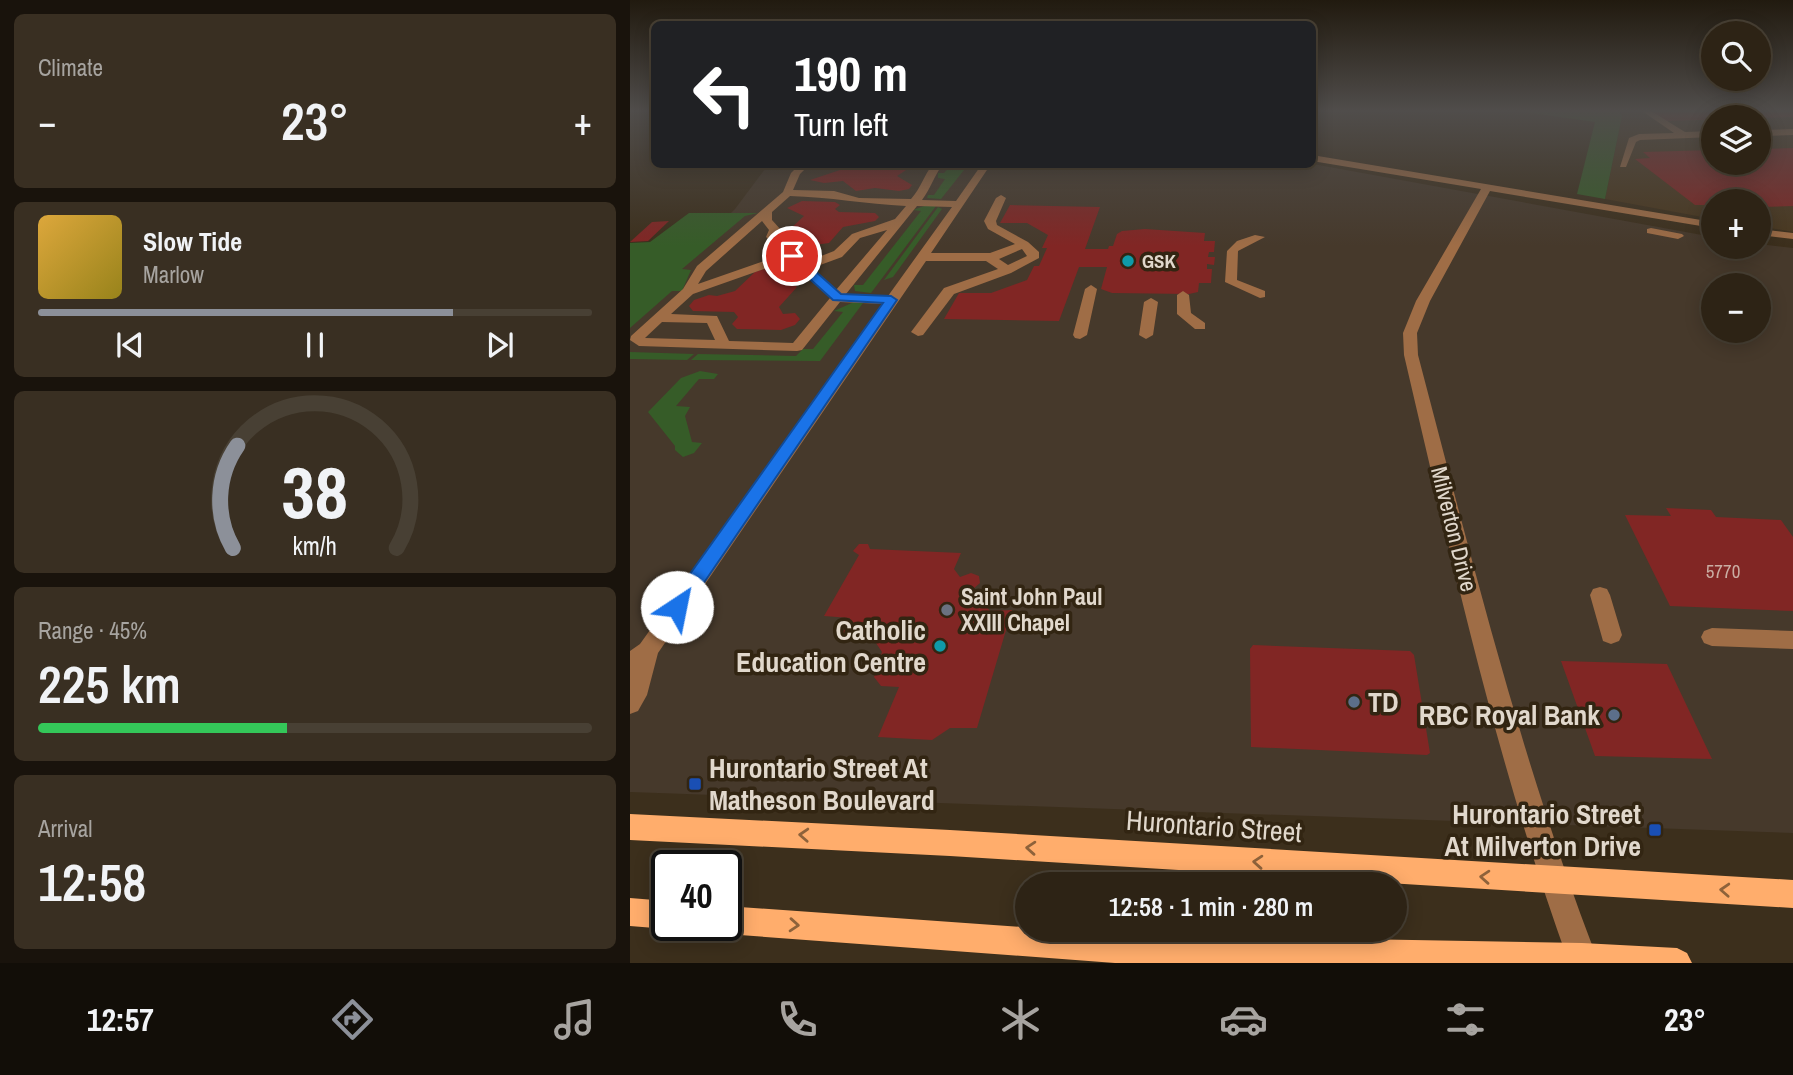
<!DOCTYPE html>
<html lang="en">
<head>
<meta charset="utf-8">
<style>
  body { margin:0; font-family:"Archivo Narrow",sans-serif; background:#392f22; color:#f1f3f6; height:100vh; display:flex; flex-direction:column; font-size:26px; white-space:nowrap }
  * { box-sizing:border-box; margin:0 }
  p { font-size:23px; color:#a7a4a0 }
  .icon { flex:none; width:38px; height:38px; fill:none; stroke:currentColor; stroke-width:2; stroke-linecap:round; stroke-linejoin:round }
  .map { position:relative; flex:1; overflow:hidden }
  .panel { display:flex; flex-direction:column; gap:14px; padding:14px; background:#19130c; width:630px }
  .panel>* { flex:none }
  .guide { position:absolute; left:21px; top:21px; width:665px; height:147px; border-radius:10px; box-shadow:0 4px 18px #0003,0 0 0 2px #484034; background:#202124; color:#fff; overflow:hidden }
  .buttons { position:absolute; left:1071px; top:21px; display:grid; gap:14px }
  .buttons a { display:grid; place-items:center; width:70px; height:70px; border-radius:50%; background:#2d2315; box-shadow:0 4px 18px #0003,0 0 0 2px #484034; font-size:35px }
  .speed { position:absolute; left:21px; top:850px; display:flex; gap:14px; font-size:35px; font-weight:700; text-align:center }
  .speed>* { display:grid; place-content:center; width:91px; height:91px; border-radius:50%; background:#2d2315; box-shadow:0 4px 18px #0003,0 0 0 2px #484034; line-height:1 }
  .speed .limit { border:4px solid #111; border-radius:10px; background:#fff; color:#111 }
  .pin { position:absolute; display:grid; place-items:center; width:60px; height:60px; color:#fff; margin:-30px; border:4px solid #fff; border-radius:50%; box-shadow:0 2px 7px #0007 }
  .me { position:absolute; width:77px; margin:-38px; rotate:34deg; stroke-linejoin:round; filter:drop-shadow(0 0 5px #0008) }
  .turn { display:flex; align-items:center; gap:24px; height:147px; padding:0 28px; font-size:32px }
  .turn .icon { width:91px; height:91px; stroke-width:2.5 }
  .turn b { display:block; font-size:49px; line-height:60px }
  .big { font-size:52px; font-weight:600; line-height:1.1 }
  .panel .widget { flex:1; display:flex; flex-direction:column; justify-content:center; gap:10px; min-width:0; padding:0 24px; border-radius:10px; background:#392f22 }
  .panel .dial { align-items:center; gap:0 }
  .dial svg { height:182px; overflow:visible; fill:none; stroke:#484034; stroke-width:7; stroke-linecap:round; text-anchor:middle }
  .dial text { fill:#f1f3f6; stroke:none }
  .song { display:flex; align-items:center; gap:21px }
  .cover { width:84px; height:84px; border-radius:10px; background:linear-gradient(135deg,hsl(40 70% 55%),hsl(50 70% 35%)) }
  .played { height:7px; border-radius:4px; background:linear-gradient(90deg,#8c9099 75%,#484034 75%) }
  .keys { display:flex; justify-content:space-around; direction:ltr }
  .heat { display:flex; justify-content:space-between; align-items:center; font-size:38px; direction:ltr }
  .charge { height:10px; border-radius:5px; background:linear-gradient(90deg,#34c759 45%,#484034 0) }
  .trip { position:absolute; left:385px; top:872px; width:392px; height:70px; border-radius:35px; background:#2d2315; box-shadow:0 4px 18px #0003,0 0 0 2px #484034; font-weight:600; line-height:70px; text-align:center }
  .menu { display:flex; height:112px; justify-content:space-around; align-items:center; background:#120e08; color:#a7a4a0 }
  .menu .icon { width:49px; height:49px }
  .menu .active { color:#8c9099 }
  .menu b { font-size:32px; color:#f1f3f6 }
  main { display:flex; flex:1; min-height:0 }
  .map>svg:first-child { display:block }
  .commercial { fill:#46392b; fill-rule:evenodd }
  .built { fill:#49371e; fill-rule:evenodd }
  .green { fill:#365c28 }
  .building { fill:#812624 }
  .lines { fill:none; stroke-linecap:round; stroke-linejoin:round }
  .minor { fill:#9f6d46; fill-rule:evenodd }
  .major { fill:#ffad6c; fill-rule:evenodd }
  .oneway { stroke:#8e623a }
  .route { fill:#1a73e8; stroke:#114b97; stroke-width:2 }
  .culture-dot { fill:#0f9aa8; stroke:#322512; stroke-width:2.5 }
  .worship-dot { fill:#6b7280; stroke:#322512; stroke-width:2.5 }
  .service-dot { fill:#5c6f8a; stroke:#322512; stroke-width:2.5 }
  .transit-dot { fill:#1a4fb4; stroke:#322512; stroke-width:2.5 }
  .labels { text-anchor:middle; stroke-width:7; stroke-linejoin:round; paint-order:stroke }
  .far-poi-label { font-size:19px; font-weight:bold; fill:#e1d8cc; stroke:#322512; text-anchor:start }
  .number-label { font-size:19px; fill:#c9aca2 }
  .street-label { font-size:23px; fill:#e1d8cc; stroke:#322512 }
  .poi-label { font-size:23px; font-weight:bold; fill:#e1d8cc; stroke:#322512; text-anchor:start }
  .near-poi-label { font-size:28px; font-weight:bold; fill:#e1d8cc; stroke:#322512; text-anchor:end }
  .near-street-label { font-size:28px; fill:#e1d8cc; stroke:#322512 }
</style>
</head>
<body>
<main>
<section class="panel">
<div class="widget"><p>Climate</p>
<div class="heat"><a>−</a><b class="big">23°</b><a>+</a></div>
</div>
<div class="widget">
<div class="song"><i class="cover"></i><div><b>Slow Tide</b><p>Marlow</p></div></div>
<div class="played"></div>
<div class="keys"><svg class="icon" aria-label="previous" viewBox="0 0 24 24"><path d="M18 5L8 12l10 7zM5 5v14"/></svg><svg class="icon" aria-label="pause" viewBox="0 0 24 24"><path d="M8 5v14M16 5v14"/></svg><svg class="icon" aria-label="next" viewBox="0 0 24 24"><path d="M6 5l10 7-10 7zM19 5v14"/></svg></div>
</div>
<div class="widget dial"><svg viewBox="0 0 100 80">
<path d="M14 69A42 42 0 1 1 86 69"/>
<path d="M14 69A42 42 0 0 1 16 24" stroke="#8c9099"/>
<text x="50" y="56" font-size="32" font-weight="700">38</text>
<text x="50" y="72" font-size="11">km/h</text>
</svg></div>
<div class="widget"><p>Range · 45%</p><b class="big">225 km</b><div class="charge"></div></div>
<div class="widget"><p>Arrival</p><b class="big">12:58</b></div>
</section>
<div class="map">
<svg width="1163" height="963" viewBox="0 0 1163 963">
  <rect width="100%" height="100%" fill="#3c2f1c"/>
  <path class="commercial" d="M683,164L1083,237V247H1129V244L1163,248V833L0,792V314L105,209L138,165ZM1083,285H1129V331H1083Z"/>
  <path class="built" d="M990,111H1163V232L1129,226V201H1083V219L975,199L992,116ZM1083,117H1129V163H1083Z"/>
  <path class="green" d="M887,111H990L992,116L975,199L947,194L965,122Z
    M322,164L338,165L311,199L297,198L298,195H304L315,179L308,178V173H314Z
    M294,206H306L241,293L225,291L224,285H233L291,211L283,210Z
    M308,207L312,209L263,277L254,280Z
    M59,213H128L115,216L52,269L61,270L52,291H42L0,328V243L20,242Z
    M224,302L233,303L190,361L61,360L68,354L166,356L173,349H183L213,312L204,311Z
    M0,352L64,354L57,360L0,359Z
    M70,371L88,374L84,379H69L46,406L60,407L55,416L62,442L72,443L64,453L53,457L45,450V446L18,412L51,378Z"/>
  <path class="building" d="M1019,111H1163V117L1035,121Z
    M1163,148V206L1129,207V201H1083V209L1075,205H1065L1005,159L1020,158L1013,152L1083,150V163H1129V149Z
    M263,164L282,166L267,176L282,185L279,189L269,191L245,188L226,191L213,181L194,183L180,180L216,168L240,170Z
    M172,201L205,202L210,205L205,209L209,212L245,213L249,217L245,221L213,227L199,243L177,246L173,242L177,238L172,234L158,231L174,216L157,208Z
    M380,205L470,207L455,249H478L479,246H483L487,234L492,231L515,229L575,233L574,241H585L584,252H579L578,257H585L584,265L577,264V269H582L581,283H569L568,292L559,294L482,293L471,289L477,267H449L429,321L314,319L329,293H361L397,280L404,266H409L417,248H412L418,235L397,223H370Z
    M39,221L18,241L0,242L22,222Z
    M137,268H148L152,272L147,277L152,282H162L167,287L149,307L153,314L165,313L170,319L165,325L151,330L107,329L102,324L108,317L104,312L63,311L59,306L64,300L79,295L87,296L105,291L125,272Z
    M1036,508L1081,510L1086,517L1151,520L1163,537V611L1040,606L995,515L1041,516Z
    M229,544H238L240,549L331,553L324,569L330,577L341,573L349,576L350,583L342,590L360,611L382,610L347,728H320L302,740L248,737L269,687L251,686L244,677L252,652L244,640H219L213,632L220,618L194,616L229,555L223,551Z
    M623,645L780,651L784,655L800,753L797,755L621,747L620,649Z
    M931,661L1037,664L1082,759L965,756Z"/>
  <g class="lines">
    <path class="minor" d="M1012,111H1021L1055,132L1083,131V137L1010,140L1006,142L996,167H990L999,138L1009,134L1044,133Z
      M1163,129V135L1129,136V130Z
      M682,155L1083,222V228L860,191L800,301L787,333L788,355C842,560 892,765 969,963H939C867,765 822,560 774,355L773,333L786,301L851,189L682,161Z
      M170,164H180L170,174L163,190L204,191L229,198L281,199C291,188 294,175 303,164H313C304,176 301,188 292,200L326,201L352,164H361L301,253H360L385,244L358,229L354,221L366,198L371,195L376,198L366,221L367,225L398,242L409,252V258L381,273L324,294L293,335L288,336L281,332L314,288L368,269L356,261H296L28,653L17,695L8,711L0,714V651L10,644L253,304L210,302L172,350L167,351L9,346L0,340L1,336L53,289L67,266L153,192L161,173ZM160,196C199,197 236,204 276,206L265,219L222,234L204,251L176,262L148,236L151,230L142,220V212ZM287,206L322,207L258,296L216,294ZM132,221L139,230L136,237L154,254L68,284L76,271ZM257,230L206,290L182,268L212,257L230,238ZM392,249L397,256L378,265L369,259ZM160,260L200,298L163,343L99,341L87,316L41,314L63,294ZM32,322L77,323L85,340L15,338Z
      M1021,228L1052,234L1054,236L1048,239L1017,233V229Z
      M1129,229L1163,233V239L1129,235Z
      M625,235L635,237L608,251L607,280L635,291V297L630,298L595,282L597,251L607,241Z
      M461,285L467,289L457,335L450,339L445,338L443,335L455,289Z
      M553,291L559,295L561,313L575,323V329H565L547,314V295Z
      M521,298L528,302L523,335L516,339L509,335L514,302Z
      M970,587L977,589L980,595L992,635L989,641L981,644L973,641L960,595L963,589Z
      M1082,628L1163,631V649L1082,646L1074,643L1071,637L1074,631Z"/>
    <path class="major" d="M0,814L320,830L1163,880V908L320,856L0,840Z
      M0,898L37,901V926H45L37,929L0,926Z
      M96,906L506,935L952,943L1047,948L1057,953L1062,963H485L96,934L86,930L84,926H96Z"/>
  </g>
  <defs><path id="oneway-chevron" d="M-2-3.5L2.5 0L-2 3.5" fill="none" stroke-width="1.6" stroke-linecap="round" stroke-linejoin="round" transform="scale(1.75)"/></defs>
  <g class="oneway">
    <use href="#oneway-chevron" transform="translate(174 835) rotate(-177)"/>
    <use href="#oneway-chevron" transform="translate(401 848) rotate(-176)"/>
    <use href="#oneway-chevron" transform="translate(628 862) rotate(-176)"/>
    <use href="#oneway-chevron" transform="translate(855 877) rotate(-176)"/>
    <use href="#oneway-chevron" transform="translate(1095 890) rotate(-177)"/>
    <use href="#oneway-chevron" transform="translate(164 925) rotate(4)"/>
  </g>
  <linearGradient id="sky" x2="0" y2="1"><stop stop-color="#211a0f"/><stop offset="0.45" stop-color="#504d4b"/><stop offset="1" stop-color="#504d4b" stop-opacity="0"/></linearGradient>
  <rect width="1163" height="246" fill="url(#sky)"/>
  <path class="route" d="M158,254H166L211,294L261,296L267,300L54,612L47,614L40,612L38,607L40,602L253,303L203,300L158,259Z"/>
  <g class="culture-dot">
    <circle cx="498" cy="261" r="7"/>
    <circle cx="310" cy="646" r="7"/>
  </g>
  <circle class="worship-dot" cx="317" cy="610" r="7"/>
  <g class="service-dot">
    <circle cx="724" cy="702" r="7"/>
    <circle cx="984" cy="715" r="7"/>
  </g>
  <g class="transit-dot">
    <rect x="58" y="777" width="14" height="14" rx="3.5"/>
    <rect x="1018" y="823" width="14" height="14" rx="3.5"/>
  </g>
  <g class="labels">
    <g class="far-poi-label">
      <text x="512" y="268">GSK</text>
    </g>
    <g class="number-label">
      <text x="1093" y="578">5770</text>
    </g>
    <g class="street-label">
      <text transform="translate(824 529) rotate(76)" y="8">Milverton Drive</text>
    </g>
    <g class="poi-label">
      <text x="331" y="605">Saint John Paul<tspan x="331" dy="26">XXIII Chapel</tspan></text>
    </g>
    <g class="near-poi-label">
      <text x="296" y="640">Catholic<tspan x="296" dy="32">Education Centre</tspan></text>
      <text x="738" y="712" text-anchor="start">TD</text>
      <text x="970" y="725">RBC Royal Bank</text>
      <text x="79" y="778" text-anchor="start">Hurontario Street At<tspan x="79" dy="32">Matheson Boulevard</tspan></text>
      <text x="1011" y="824">Hurontario Street<tspan x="1011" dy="32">At Milverton Drive</tspan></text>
    </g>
    <g class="near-street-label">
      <text transform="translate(584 826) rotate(4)" y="10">Hurontario Street</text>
    </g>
  </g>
</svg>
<div class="buttons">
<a><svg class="icon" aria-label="search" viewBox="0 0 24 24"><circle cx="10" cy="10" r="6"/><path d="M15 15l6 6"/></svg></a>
<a><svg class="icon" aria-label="layers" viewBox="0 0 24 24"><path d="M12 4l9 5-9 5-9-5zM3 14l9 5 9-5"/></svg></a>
<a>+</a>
<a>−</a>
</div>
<div class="speed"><div class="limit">40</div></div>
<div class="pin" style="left:162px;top:256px;background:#d93025"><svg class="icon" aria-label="arrive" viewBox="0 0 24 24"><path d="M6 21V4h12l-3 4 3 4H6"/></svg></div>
<svg class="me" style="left:47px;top:607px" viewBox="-20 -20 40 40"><circle r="19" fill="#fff"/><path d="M0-13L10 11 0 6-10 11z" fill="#1a73e8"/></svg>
<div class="trip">12:58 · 1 min · 280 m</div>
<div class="guide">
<div class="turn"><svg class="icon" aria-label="left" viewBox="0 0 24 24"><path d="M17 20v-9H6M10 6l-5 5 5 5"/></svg><div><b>190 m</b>Turn left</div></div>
</div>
</div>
</main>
<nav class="menu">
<b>12:57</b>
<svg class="icon active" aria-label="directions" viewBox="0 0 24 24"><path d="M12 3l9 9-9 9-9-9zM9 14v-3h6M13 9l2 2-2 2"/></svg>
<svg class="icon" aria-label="music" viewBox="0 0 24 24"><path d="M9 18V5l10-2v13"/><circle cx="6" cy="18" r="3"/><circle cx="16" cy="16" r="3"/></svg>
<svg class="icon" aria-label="phone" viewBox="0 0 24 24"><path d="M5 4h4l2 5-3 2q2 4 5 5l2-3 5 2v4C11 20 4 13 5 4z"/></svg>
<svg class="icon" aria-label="climate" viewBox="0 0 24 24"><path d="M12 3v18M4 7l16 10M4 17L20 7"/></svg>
<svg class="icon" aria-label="car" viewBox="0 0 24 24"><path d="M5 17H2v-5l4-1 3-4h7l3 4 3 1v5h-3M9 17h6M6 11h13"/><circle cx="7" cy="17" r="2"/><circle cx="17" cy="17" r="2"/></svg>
<svg class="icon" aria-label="filters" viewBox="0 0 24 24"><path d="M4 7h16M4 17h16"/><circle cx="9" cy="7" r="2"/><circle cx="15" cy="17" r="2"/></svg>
<b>23°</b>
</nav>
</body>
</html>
